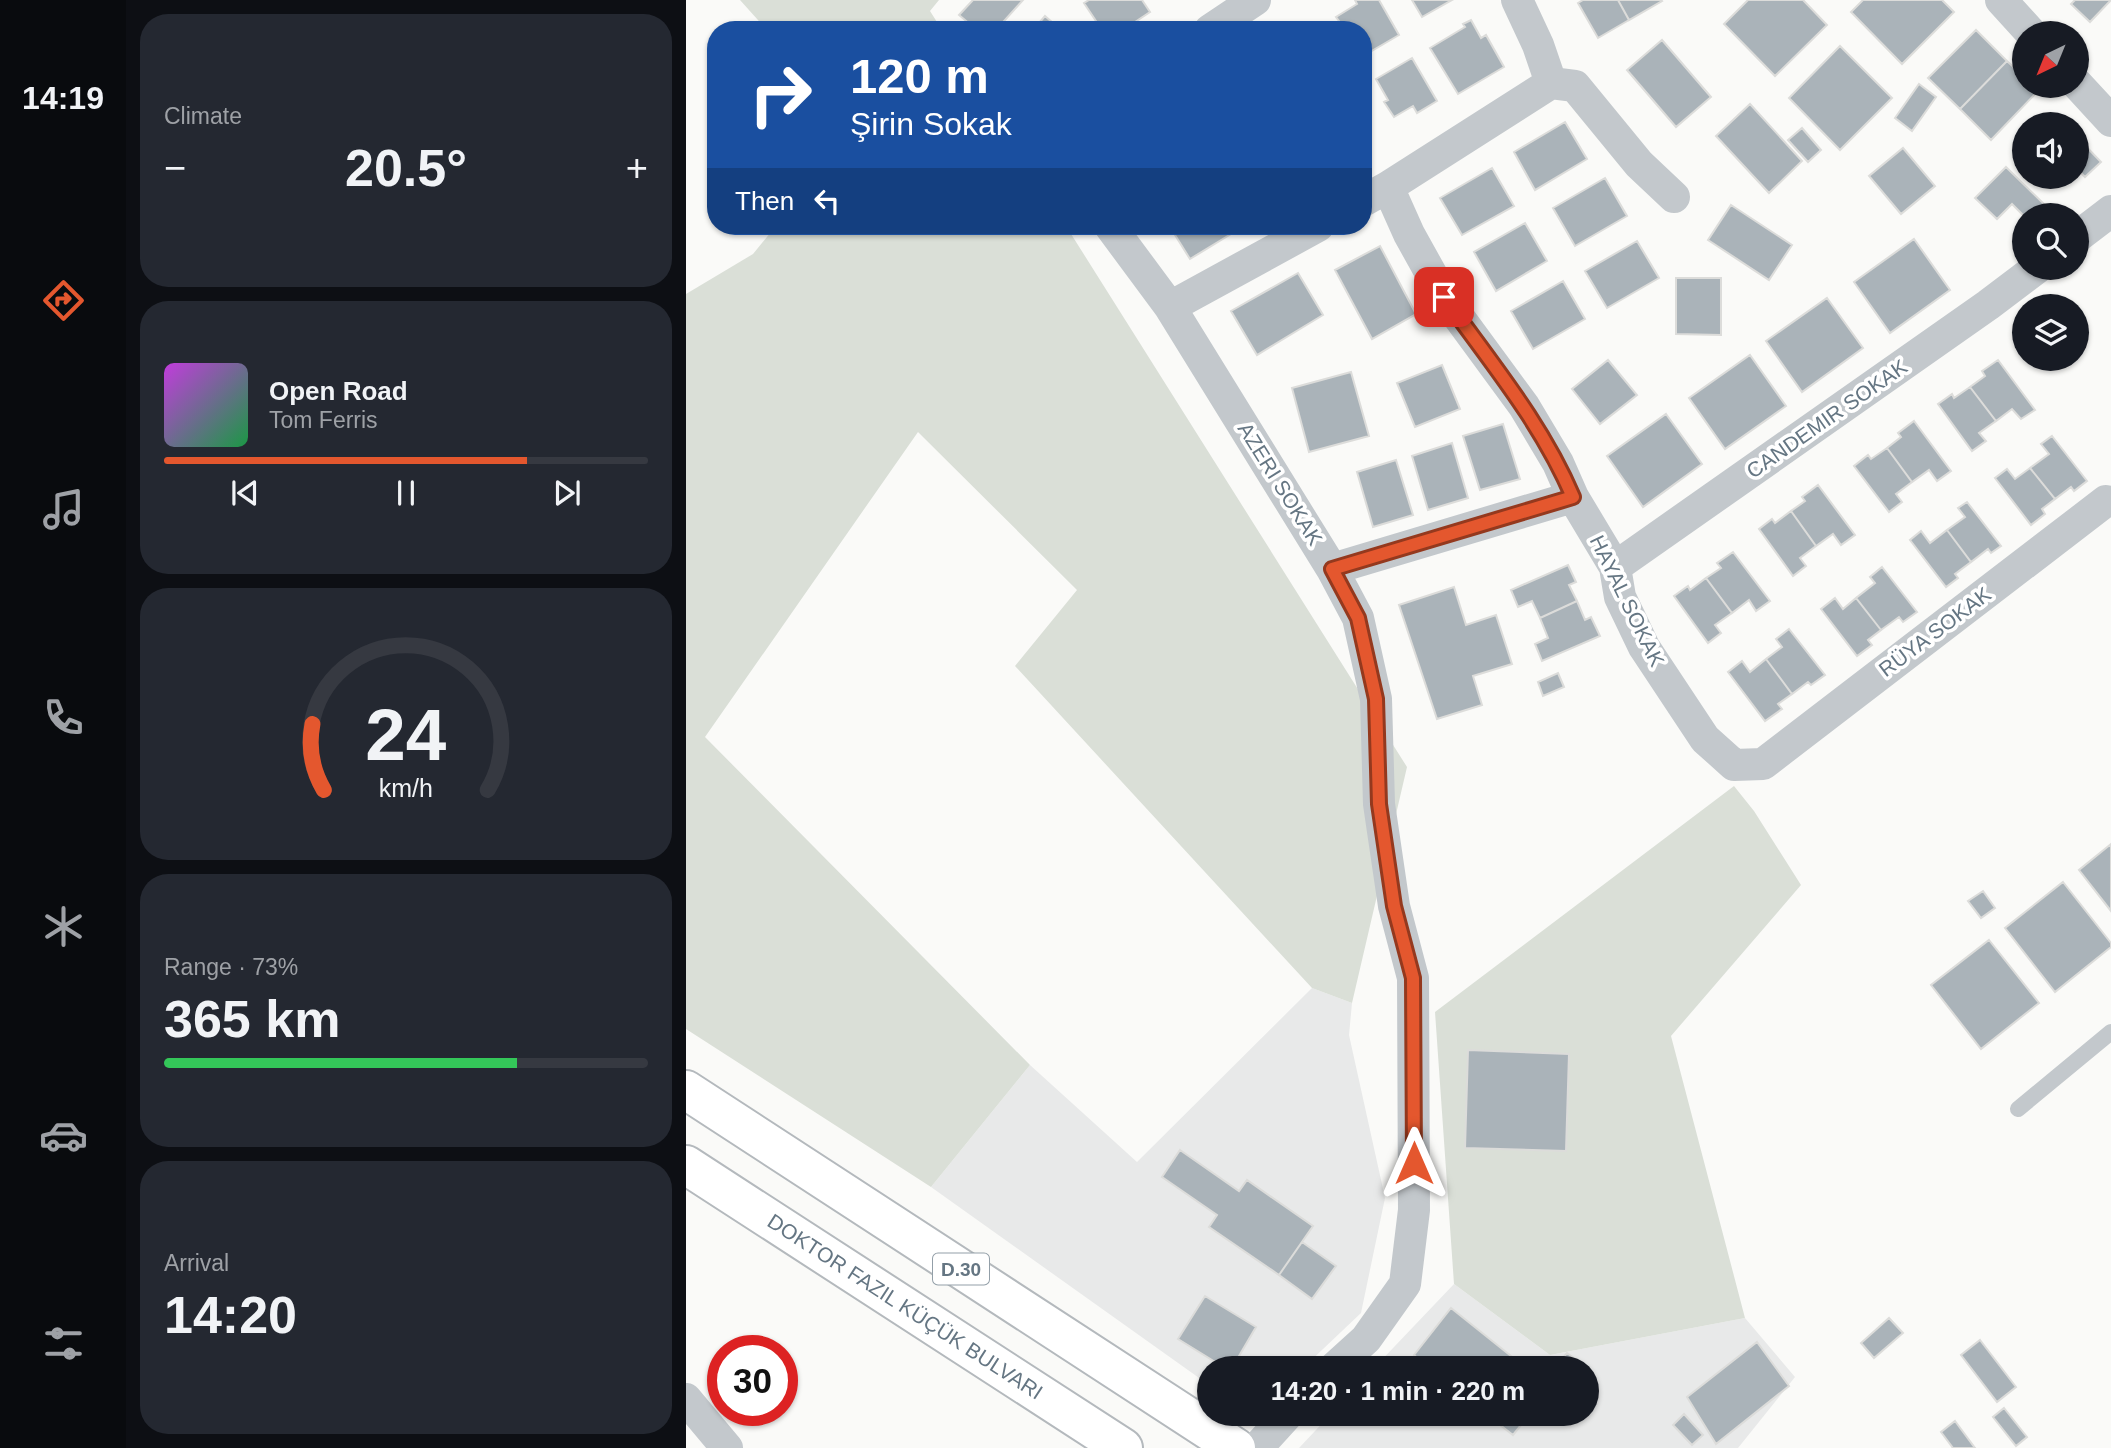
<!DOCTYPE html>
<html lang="en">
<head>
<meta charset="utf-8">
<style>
  body { margin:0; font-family:Arial,sans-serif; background:#242831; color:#f1f3f6; height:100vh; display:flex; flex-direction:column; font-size:26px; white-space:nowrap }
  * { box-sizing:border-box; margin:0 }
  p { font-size:23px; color:#9ea1a6 }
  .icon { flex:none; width:38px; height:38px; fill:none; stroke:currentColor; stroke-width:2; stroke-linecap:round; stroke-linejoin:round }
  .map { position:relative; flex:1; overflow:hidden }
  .sheet { display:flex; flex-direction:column; gap:14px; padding:14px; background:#0d0f14; width:560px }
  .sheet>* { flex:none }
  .guide { position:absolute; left:21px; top:21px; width:665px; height:214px; border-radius:28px; box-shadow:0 2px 5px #0004; background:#1a4fa0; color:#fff; overflow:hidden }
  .needle { width:46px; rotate:223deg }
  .controls { position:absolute; left:1326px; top:21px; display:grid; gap:14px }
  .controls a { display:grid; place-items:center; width:77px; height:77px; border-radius:50%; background:#171b24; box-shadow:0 2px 5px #0004; font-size:35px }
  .speed { position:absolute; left:21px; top:1335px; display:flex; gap:14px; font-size:35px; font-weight:700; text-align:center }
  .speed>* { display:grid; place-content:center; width:91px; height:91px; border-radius:50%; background:#171b24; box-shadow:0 2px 5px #0004; line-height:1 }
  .speed .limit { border:10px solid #d22; background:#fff; color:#111 }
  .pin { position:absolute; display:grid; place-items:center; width:60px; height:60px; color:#fff; margin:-30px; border-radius:14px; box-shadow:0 4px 10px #0006 }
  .me { position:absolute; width:77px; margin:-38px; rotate:0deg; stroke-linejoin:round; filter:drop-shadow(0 0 5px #0008) }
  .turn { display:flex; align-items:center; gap:24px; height:147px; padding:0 28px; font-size:32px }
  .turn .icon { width:91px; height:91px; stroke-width:2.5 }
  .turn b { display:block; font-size:49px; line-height:60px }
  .then { display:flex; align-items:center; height:66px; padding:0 28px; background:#0003; gap:14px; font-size:26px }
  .big { font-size:52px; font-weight:600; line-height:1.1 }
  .sheet .card { flex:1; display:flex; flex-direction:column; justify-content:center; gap:10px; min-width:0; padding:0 24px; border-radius:28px; background:#242831 }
  .sheet .dial { align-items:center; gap:0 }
  .dial svg { height:182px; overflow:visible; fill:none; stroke:#363941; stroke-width:7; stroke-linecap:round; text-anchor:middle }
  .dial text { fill:#f1f3f6; stroke:none }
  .song { display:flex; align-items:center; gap:21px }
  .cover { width:84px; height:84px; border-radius:10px; background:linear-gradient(135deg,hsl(290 70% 55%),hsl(140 70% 35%)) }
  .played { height:7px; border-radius:4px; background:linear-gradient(90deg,#e4572e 75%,#363941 75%) }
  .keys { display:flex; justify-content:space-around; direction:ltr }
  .heat { display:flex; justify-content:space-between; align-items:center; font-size:38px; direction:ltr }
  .charge { height:10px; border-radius:5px; background:linear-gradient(90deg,#34c759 73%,#363941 0) }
  .trip { position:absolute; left:511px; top:1356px; width:402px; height:70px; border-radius:35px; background:#171b24; box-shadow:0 2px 5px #0004; font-weight:600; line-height:70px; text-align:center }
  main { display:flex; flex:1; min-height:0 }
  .dock { display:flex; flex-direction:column; width:126px; justify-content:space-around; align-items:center; background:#090b0e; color:#9ea1a6 }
  .dock .icon { width:49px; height:49px }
  .dock .active { color:#e4572e }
  .dock b { font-size:32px; color:#f1f3f6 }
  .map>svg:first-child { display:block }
  .built { fill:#e8e9e9 }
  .green { fill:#dadfd7 }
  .building { fill:#aab3b9; stroke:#dcdcda; stroke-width:2 }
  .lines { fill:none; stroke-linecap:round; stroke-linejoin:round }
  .highway-casing { stroke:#b4b9bd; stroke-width:42 }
  .lane { stroke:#c3c8cc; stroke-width:16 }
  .street { stroke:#c3c8cc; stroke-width:32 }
  .highway { stroke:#fff; stroke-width:38 }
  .route-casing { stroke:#94391e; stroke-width:18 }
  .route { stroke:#e4572e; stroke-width:12 }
  .labels { text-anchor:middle; stroke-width:7; stroke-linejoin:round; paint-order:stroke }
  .shield { fill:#fff; stroke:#939fa8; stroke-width:2 }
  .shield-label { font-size:19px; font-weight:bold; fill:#657683 }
  .street-label { font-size:21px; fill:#657683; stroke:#fff }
</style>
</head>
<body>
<main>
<nav class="dock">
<b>14:19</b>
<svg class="icon active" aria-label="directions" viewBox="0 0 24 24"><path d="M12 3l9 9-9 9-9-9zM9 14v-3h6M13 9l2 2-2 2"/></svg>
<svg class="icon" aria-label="music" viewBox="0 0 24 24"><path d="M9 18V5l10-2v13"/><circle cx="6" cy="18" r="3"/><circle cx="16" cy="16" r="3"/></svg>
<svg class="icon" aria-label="phone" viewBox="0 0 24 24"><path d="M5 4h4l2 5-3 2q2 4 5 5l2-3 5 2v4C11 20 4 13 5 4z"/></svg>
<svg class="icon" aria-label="climate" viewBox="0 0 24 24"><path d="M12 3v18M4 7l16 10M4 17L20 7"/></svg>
<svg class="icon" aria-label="car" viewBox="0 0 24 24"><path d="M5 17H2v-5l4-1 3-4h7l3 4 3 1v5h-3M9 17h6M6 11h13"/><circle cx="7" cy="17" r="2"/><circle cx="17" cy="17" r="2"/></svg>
<svg class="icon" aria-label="filters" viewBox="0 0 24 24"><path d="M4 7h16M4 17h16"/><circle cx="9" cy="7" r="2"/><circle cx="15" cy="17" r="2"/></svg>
</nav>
<section class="sheet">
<div class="card"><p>Climate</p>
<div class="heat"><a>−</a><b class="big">20.5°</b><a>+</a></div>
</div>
<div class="card">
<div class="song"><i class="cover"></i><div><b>Open Road</b><p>Tom Ferris</p></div></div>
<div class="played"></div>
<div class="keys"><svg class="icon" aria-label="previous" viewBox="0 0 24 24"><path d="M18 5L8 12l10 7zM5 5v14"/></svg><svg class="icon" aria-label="pause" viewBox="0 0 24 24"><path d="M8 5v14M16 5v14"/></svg><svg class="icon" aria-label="next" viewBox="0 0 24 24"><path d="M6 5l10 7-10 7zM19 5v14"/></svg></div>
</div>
<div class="card dial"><svg viewBox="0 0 100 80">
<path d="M14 69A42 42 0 1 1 86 69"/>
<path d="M14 69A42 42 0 0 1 9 40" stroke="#e4572e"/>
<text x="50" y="56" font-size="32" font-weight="700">24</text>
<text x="50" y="72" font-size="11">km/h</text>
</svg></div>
<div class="card"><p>Range · 73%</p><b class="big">365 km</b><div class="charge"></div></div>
<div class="card"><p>Arrival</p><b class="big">14:20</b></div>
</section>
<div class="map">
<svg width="1425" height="1448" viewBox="0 0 1425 1448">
  <rect width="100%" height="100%" fill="#fafaf8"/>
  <path class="built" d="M626,988L666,1003L663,1035L699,1198L675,1313L617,1368H523V1385L245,1187L344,1065L451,1162Z
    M768,1284L864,1355L1059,1318L1109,1377L1052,1448H613L645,1414H901V1368H688Z"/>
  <path class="green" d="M54,0H253L244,11L256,30H81Z
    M90,226H380L721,767L666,1003L626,988L329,666L391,590L232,432L19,737L344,1065L245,1187L0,1029V294L67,254Z
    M1048,786L1068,811L1115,885L985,1036L1059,1318L864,1355L768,1284L749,1012Z"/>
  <path class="building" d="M287,0H337L310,30H291L273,15Z
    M403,0H456L464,12L437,30H416L398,3Z
    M669,0H693L713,35L677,56V30H660L650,17L671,4Z
    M726,0H766L736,17Z
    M897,0H932L943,20L912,38L892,3Z
    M932,0H975L976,1L943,20Z
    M1062,0H1117L1141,25L1089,76L1038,24Z
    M1177,0H1256L1268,12L1216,64L1165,12Z
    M1389,0H1425L1404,22L1385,4Z
    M359,16L375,30H347Z
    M785,20L795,38L800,35L818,67L772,94L744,48L779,27L777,24Z
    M1290,30L1321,61L1274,109L1242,78Z
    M976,40L1025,97L990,127L941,70Z
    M1154,46L1206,98L1154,150L1103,98Z
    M726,58L751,101L731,113L727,106L708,117L698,102L702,100L690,79Z
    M1321,61L1339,78V86H1346L1352,91L1305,140L1274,109Z
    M1233,84L1250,97L1226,131L1209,118Z
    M1064,104L1116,161L1083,193L1030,136Z
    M879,122L901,159L849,190L828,152Z
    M1116,128L1135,150L1122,162L1102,140Z
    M1391,137L1415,162L1399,177L1391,169Z
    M1217,148L1249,186L1215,214L1183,176Z
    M1320,167L1359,205L1349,215H1339V217L1326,204L1311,219L1289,198Z
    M806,168L828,206L776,235L754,198Z
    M919,178L941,216L889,246L867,208Z
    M1045,205L1106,245L1083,280L1022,240Z
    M839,223L861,261L810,291L788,252Z
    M489,226H540L545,234L504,259L489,235L493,233Z
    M1228,239L1264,290L1204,333L1168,282Z
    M951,241L973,278L921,308L899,271Z
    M694,246L730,314L686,339L649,270Z
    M612,273L637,315L571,355L545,311Z
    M990,278H1035V335L990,334Z
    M877,281L899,319L847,349L825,311Z
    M1141,298L1177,348L1116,392L1080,341Z
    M1064,355L1100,406L1039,449L1003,398Z
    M922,360L951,395L914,424L886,389Z
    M1312,360L1349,410L1335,419L1326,409L1310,421L1284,387L1299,376L1296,371Z
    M756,365L774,409L729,427L711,383Z
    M665,372L683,436L623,452L606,388Z
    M1284,387L1310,421L1293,433L1300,441L1286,451L1252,404L1266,394L1268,398Z
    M980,414L1016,464L957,507L921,456Z
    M1228,421L1265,471L1251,481L1243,470L1226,482L1201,448L1215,437L1212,433Z
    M817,424L834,479L794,490L777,436Z
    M1366,436L1401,481L1388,491L1385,487L1369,499L1344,468L1363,454L1355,444Z
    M766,443L782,498L742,510L726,456Z
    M1201,448L1226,482L1210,494L1216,502L1203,512L1168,466L1182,455L1185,459Z
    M710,460L727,515L687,527L671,472Z
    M1344,468L1369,499L1356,509L1359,514L1345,525L1309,478L1321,469L1329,479Z
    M1132,485L1169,535L1155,545L1147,534L1130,546L1105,511L1119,501L1116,497Z
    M1281,502L1315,546L1305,553L1302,549L1285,562L1261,530L1279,517L1272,508Z
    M1105,511L1130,546L1114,558L1120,566L1107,576L1073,529L1086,519L1089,523Z
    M1261,530L1285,562L1269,574L1272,578L1260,587L1224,540L1235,531L1244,543Z
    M1047,552L1084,601L1070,611L1063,600L1046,613L1020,578L1035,568L1031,563Z
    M882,565L890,582L883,585L891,601L854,618L846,601L832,607L825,590Z
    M1196,567L1231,612L1217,622L1213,617L1195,630L1170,598L1189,583L1184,577Z
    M1020,578L1046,613L1029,625L1035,633L1022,643L988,596L1002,586L1004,590Z
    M768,587L780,625L810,615L826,664L787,676L796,705L751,719L713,605Z
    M1149,598L1157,609L1170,598L1195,630L1182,640L1186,645L1171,656L1135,609Z
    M891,601L899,620L905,617L914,636L856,661L849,644L862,638L854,618Z
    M1103,629L1139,675L1125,685L1122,682L1106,694L1080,659L1096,647L1090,639Z
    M1080,659L1106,694L1092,704L1096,709L1079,721L1042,672L1056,661L1064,672Z
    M872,673L878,687L857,696L852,682Z
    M1425,844V911L1393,870Z
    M1377,882L1425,943V947L1369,992L1319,928Z
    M1297,891L1309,908L1295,918L1282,901Z
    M1303,940L1353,1003L1295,1049L1245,985Z
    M782,1050L883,1054L880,1151L779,1148Z
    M494,1150L553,1191L561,1180L627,1226L593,1275L523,1227L531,1215L476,1177Z
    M616,1242L650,1266L626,1299L593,1275Z
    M519,1296L570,1327L546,1368H539L492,1339Z
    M765,1308L840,1368H744L728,1355Z
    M1203,1318L1217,1333L1188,1358L1175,1343Z
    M1294,1340L1330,1387L1311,1402L1275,1355Z
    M1071,1342L1103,1386L1030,1444L1001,1397Z
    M881,1353L901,1368H871L869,1367Z
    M1318,1408L1341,1437L1330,1446L1307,1417Z
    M800,1414H844L827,1435Z
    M998,1414L1017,1435L1006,1445L987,1425Z
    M1269,1421L1289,1448H1267L1255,1432Z"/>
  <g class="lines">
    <g class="highway-casing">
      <g id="highway">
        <path d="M0,1090L550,1448"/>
        <path id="s1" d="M0,1165L437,1448"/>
      </g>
    </g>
    <path class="lane" d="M1332,1109L1425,1032"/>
    <path class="street" d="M831,0L852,45L865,83
      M1315,0L1345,33
      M524,30L569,0
      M865,83L889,86L953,164L988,197
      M1391,84L1425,121
      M702,187L723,234L758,297L838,406L872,463L887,497L929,567L934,597L958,647L1019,739L1048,765L1077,764L1420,501
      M677,201L702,187L865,83
      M424,226L484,307L646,569L672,618L690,699L693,804L708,906L727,978L728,1210L719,1284L680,1339L648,1368
      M1391,237L1425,211
      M484,307L632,226
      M929,567L1302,305L1351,268
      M646,569L887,497
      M0,1399L41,1448
      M571,1448L602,1414"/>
    <use href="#highway" class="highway"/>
  </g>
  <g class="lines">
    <g class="route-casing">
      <path id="route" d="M728,1163L727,978L708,906L693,804L690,699L672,618L646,569L887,497C855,422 805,363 758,297"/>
    </g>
    <use href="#route" class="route"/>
  </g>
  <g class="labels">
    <rect class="shield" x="247" y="1253.5" width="56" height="31" rx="5"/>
    <g class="shield-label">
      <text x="275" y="1276">D.30</text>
    </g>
    <g class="street-label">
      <text transform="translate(1141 419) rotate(-35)" y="7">CANDEMIR SOKAK</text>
      <text transform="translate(594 484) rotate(58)" y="7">AZERI SOKAK</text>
      <text transform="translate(941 601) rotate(64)" y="7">HAYAL SOKAK</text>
      <text transform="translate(1249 632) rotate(-37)" y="7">RÜYA SOKAK</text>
      <text dy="7" stroke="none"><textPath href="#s1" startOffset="261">DOKTOR FAZIL KÜÇÜK BULVARI</textPath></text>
    </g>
  </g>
</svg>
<div class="controls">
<a><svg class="needle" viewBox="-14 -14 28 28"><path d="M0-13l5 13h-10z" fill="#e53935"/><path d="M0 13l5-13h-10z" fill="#9ea1a6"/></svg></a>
<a><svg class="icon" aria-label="sound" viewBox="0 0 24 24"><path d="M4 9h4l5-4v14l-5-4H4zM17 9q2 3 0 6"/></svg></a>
<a><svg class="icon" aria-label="search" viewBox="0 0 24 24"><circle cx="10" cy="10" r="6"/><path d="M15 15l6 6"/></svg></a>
<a><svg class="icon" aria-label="layers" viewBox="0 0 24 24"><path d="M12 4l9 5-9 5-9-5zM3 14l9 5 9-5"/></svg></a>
</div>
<div class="speed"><div class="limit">30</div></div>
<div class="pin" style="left:758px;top:297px;background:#d93025"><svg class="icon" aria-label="arrive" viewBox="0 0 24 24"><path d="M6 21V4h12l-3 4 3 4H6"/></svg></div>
<svg class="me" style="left:728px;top:1163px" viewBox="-20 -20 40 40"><path d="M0-17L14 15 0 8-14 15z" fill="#e4572e" stroke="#fff" stroke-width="4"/></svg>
<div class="trip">14:20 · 1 min · 220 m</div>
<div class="guide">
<div class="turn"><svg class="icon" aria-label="right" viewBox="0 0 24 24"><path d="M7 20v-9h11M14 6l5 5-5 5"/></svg><div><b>120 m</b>Şirin Sokak</div></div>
<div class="then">Then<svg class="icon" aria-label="left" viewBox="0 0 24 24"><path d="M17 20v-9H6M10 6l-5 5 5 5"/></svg></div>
</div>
</div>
</main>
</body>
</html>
